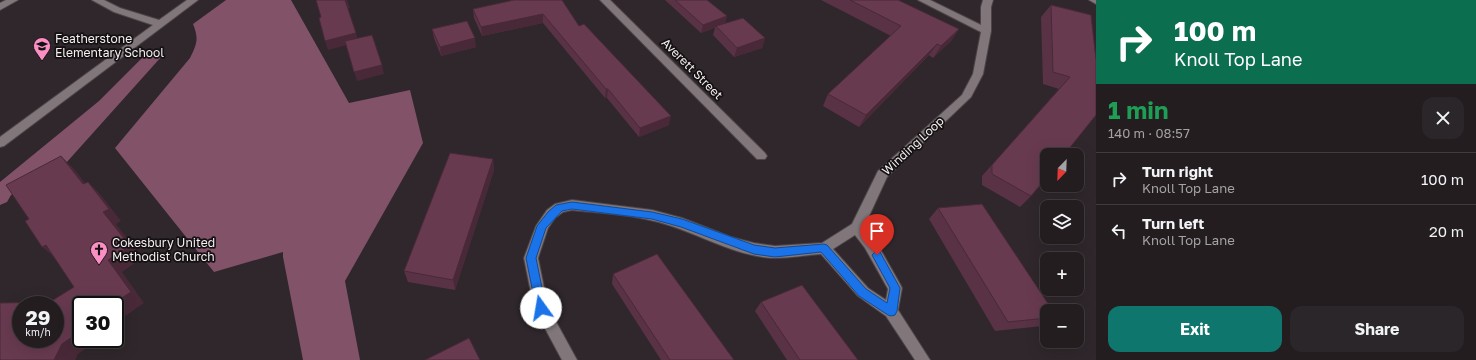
<!DOCTYPE html>
<html lang="en">
<head>
<meta charset="utf-8">
<style>
  body { margin:0; font-family:"Golos Text",sans-serif; background:#2b2629; color:#f1f3f6; height:100vh; display:flex; flex-direction:column; font-size:15px; white-space:nowrap }
  * { box-sizing:border-box; margin:0 }
  p { font-size:13px; color:#a3a2a5 }
  .icon { flex:none; width:22px; height:22px; fill:none; stroke:currentColor; stroke-width:2; stroke-linecap:round; stroke-linejoin:round }
  .map { position:relative; flex:1; overflow:hidden }
  .side { display:flex; flex-direction:column; background:#231d20; width:380px }
  .side>* { flex:none }
  .banner { background:#0b6e4f; color:#fff; overflow:hidden }
  .needle { width:26px; rotate:203deg }
  .buttons { position:absolute; left:1040px; top:148px; display:grid; gap:8px }
  .buttons a { display:grid; place-items:center; width:44px; height:44px; border-radius:8px; background:#231d20; box-shadow:0 4px 16px #0002,0 0 0 1px #403b3e; font-size:20px }
  .speed { position:absolute; left:12px; top:296px; display:flex; gap:8px; font-size:20px; font-weight:700; text-align:center }
  .speed>* { display:grid; place-content:center; width:52px; height:52px; border-radius:50%; background:#231d20; box-shadow:0 4px 16px #0002,0 0 0 1px #403b3e; line-height:1 }
  .speed small { font-size:10px; font-weight:400 }
  .speed .limit { border:2px solid #111; border-radius:6px; background:#fff; color:#111 }
  .pin { position:absolute; display:grid; place-items:center; width:34px; height:34px; color:#fff; margin:-41px -17px; border-radius:50% 50% 50% 0; rotate:-45deg; box-shadow:0 0 4px #0007 }
  .pin .icon { rotate:45deg }
  .me { position:absolute; width:44px; margin:-22px; rotate:347deg; stroke-linejoin:round; filter:drop-shadow(0 0 3px #0008) }
  .turn { display:flex; align-items:center; gap:14px; height:84px; padding:0 12px; font-size:18px }
  .turn .icon { width:52px; height:52px; stroke-width:2.5 }
  .turn b { display:block; font-size:28px; line-height:34px }
  .round { display:grid; place-items:center; flex:none; width:42px; height:42px; border-radius:12px; background:#2b2629 }
  .head { display:flex; align-items:center; justify-content:space-between; height:68px; padding:0 12px }
  h1 { font-size:24px; font-weight:700; line-height:30px; color:#1e9e55 }
  .cta { display:flex; gap:8px; margin-top:auto; padding:8px 12px }
  .cta a { flex:1; height:46px; border-radius:12px; background:#0f766e; color:#fff; font-size:16px; font-weight:700; line-height:46px; text-align:center }
  .cta a+a { background:#2b2629; color:#f1f3f6 }
  ul { padding:0; list-style:none }
  li { display:flex; align-items:center; gap:12px; height:52px; padding:0 12px; border-top:1px solid #403b3e }
  li div { flex:1 }
  li b { display:block; font-size:15px }
  li em { font-style:normal }
  main { display:flex; flex:1; min-height:0 }
  .map>svg:first-child { display:block }
  .forest { fill:#825268 }
  .lines { fill:none; stroke-linecap:round; stroke-linejoin:round }
  .minor-casing { stroke:#4c4649; stroke-width:2 }
  .minor { fill:#81777b; fill-rule:evenodd }
  .wall { fill:#593245 }
  .shaded-wall { fill:#492938 }
  .building { fill:#683a50; stroke:#492938; fill-rule:evenodd }
  .route { fill:#1a73e8; stroke:#114b97 }
  .labels { text-anchor:middle; stroke-width:3.5; stroke-linejoin:round; paint-order:stroke }
  .poi-label { font-size:12px; fill:#f5f0f2; stroke:#151113; text-anchor:start }
  .street-label { font-size:12px; fill:#f5f0f2; stroke:#151113 }
</style>
</head>
<body>
<main>
<div class="map">
<svg width="1096" height="360" viewBox="0 0 1096 360">
  <rect width="100%" height="100%" fill="#2f272b"/>
  <!-- forest -->
  <g class="forest">
    <path d="M 226,0 L 291,0 L 349,103 L 410,90 L 423,143 L 345,281 L 360,360 L 303,360 L 283,257 L 283,252 L 214,272 L 115,148 L 190,58 C 197,44 199,39 193,24 Z"/>
    <polygon points="159,49 164,51 162,56 66,163 11,195 7,202 0,205 0,182 99,101 144,56"/>
  </g>
  <g class="lines">
    <defs>
      <g id="minor">
        <polygon points="6,0 18,0 0,10 0,3"/>
        <polygon points="92,0 104,0 120,8 159,20 187,0 198,0 4,146 0,147 0,137 153,25 114,12"/>
        <polygon points="600,0 610,0 765,153 767,156 765,159 757,159"/>
        <path d="M 918,0 L 930,0 L 981,25 L 981,7 L 983,0 L 993,0 L 991,7 L 991,31 L 983,74 L 971,97 L 887,177 L 864,227 L 875,240 L 900,284 L 902,288 L 898,310 L 930,360 L 915,360 L 886,316 L 858,296 L 821,254 C 806,255 790,258 775,258 C 733,257 694,230 654,221 C 627,214 599,213 572,210 L 563,212 L 555,218 L 548,228 L 538,258 L 548,307 L 577,360 L 562,360 L 534,308 L 524,258 L 536,226 L 547,210 L 555,204 L 572,200 L 652,210 L 682,218 L 731,237 L 754,243 L 775,246 L 822,243 L 852,224 L 878,171 L 962,95 L 973,74 L 981,32 ZM 855,235 L 865,248 L 888,289 L 886,300 L 868,288 L 833,249 Z"/>
        <polygon points="1089,0 1096,0 1096,4"/>
      </g>
    </defs>
    <!-- minor casing -->
    <use href="#minor" class="minor-casing"/>
    <!-- minor -->
    <use href="#minor" class="minor"/>
  </g>
  <!-- wall -->
  <g class="wall">
    <polygon points="514,0 579,26 669,125 639,137 607,98 605,98 543,23 482,36 474,18 473,9"/>
    <polygon points="665,0 707,0 727,16 725,23 765,38 762,48 734,57 713,35 715,28 701,33"/>
    <polygon points="821,0 898,0 959,29 951,41 933,58 929,55 859,127 823,106 828,94 891,36"/>
    <polygon points="1051,5 1091,15 1031,196 1020,207 982,185 982,176 1059,89 1043,84 1041,17"/>
    <polygon points="432,29 476,47 441,56 434,38"/>
    <polygon points="493,159 494,170 455,290 408,282 404,271"/>
    <polygon points="938,208 1047,311 1047,323 1043,326 995,331 929,219"/>
    <polygon points="613,274 734,360 661,360 612,284"/>
    <polygon points="761,302 858,360 787,360 755,311"/>
  </g>
  <!-- shaded-wall -->
  <g class="shaded-wall">
    <polygon points="345,0 347,0 350,8 348,9"/>
    <polygon points="543,14 543,23 482,36 481,27"/>
    <polygon points="727,16 725,24 716,26 715,28 701,33 703,25"/>
    <polygon points="959,29 951,41 933,58 941,46"/>
    <polygon points="356,33 359,42 328,50 325,41"/>
    <polygon points="475,38 476,47 441,56 440,47"/>
    <polygon points="765,38 762,48 734,57 737,48"/>
    <polygon points="937,44 929,55 859,127 866,115"/>
    <polygon points="382,65 384,74 357,81 354,72"/>
    <polygon points="606,89 608,89 607,98 605,98"/>
    <polygon points="671,116 669,125 639,137 640,128"/>
    <polygon points="61,156 74,169 96,197 83,184"/>
    <polygon points="493,159 494,170 455,290 453,280"/>
    <polygon points="88,182 100,194 121,221 116,224 142,258 122,272 144,303 121,319 124,322 115,328 115,305 111,305 103,212"/>
    <polygon points="46,245 57,259 42,247"/>
    <polygon points="81,331 81,339 100,339 78,354 75,360 54,360 62,344"/>
  </g>
  <!-- building -->
  <g class="building">
    <polygon points="316,0 345,0 356,33 325,41 319,18 321,17"/>
    <polygon points="514,0 562,0 579,26 584,24 671,116 640,128 608,89 606,89 543,14 481,27 473,9"/>
    <polygon points="675,0 707,0 727,16 703,25"/>
    <polygon points="850,0 898,0 959,29 941,46 937,44 866,115 828,94 901,26"/>
    <polygon points="1051,5 1091,15 1096,60 1096,115 1064,155 1047,155 1047,177 1031,196 992,174 992,165 1070,77 1053,72"/>
    <polygon points="743,18 765,38 737,48 716,26"/>
    <polygon points="467,21 475,38 440,47 432,29"/>
    <polygon points="372,35 382,65 354,72 345,41"/>
    <polygon points="450,153 493,159 453,280 404,271"/>
    <path d="M 61,156 L 83,184 L 88,182 L 109,209 L 103,212 L 130,246 L 108,260 L 131,292 L 111,305 L 81,305 L 81,331 L 62,344 L 54,360 L 0,360 L 0,303 L 50,302 L 74,287 L 46,245 L 42,247 L 25,221 L 29,219 L 6,185 ZM 21,305 L 55,305 L 55,339 L 21,339 Z"/>
    <polygon points="982,204 1053,311 1047,311 1047,318 1008,322 938,208"/>
    <polygon points="657,254 734,360 670,360 613,274"/>
    <polygon points="802,285 858,360 800,360 761,302"/>
    <polygon points="469,338 480,360 425,360"/>
  </g>
  <!-- route -->
  <polygon class="route" points="572,202 652,212 682,219 754,245 775,248 824,244 827,245 866,289 887,303 890,288 872,255 877,250 880,252 900,288 897,311 895,315 891,316 888,315 859,296 821,252 775,257 754,254 681,227 652,219 572,209 562,211 546,228 536,258 546,308 545,311 541,313 537,311 536,308 526,258 537,226 548,212 556,205"/>
  <!-- icons -->
  <defs>
    <symbol id="school-pin" viewBox="-11 -11 22 30"><path d="M0 17L-7.5 6A9.5 9.5 0 1 1 7.5 6Z" fill="#fb8fc4" stroke="#151113"/><path d="M0-5L7-2L0 1L-7-2ZM-4 1L0 2.5L4 1V4Q0 6-4 4Z" fill="#111"/></symbol>
    <symbol id="church-pin" viewBox="-11 -11 22 30"><path d="M0 17L-7.5 6A9.5 9.5 0 1 1 7.5 6Z" fill="#fb8fc4" stroke="#151113"/><path d="M-1.2-6h2.4v3.5h3.3v2.4h-3.3V6h-2.4V-.1h-3.3v-2.4h3.3Z" fill="#111"/></symbol>
  </defs>
  <g fill-rule="evenodd">
    <use href="#school-pin" x="32" y="36" width="20" height="27"/>
    <use href="#church-pin" x="89" y="240" width="20" height="27"/>
  </g>
  <g class="labels">
    <!-- poi labels -->
    <g class="poi-label">
      <text x="55" y="43">Featherstone<tspan x="55" dy="14">Elementary School</tspan></text>
      <text x="112" y="247">Cokesbury United<tspan x="112" dy="14">Methodist Church</tspan></text>
    </g>
    <!-- street labels -->
    <g class="street-label">
      <text transform="translate(692 69) rotate(45)" y="4">Averett Street</text>
      <text transform="translate(913 146) rotate(-43)" y="4">Winding Loop</text>
    </g>
  </g>
</svg>
<div class="buttons">
<a><svg class="needle" viewBox="-14 -14 28 28"><path d="M0-13l5 13h-10z" fill="#e53935"/><path d="M0 13l5-13h-10z" fill="#a3a2a5"/></svg></a>
<a><svg class="icon" aria-label="layers" viewBox="0 0 24 24"><path d="M12 4l9 5-9 5-9-5zM3 14l9 5 9-5"/></svg></a>
<a>+</a>
<a>−</a>
</div>
<div class="speed"><div>29<small>km/h</small></div><div class="limit">30</div></div>
<div class="pin" style="left:877px;top:255px;background:#d93025"><svg class="icon" aria-label="arrive" viewBox="0 0 24 24"><path d="M6 21V4h12l-3 4 3 4H6"/></svg></div>
<svg class="me" style="left:541px;top:308px" viewBox="-20 -20 40 40"><circle r="19" fill="#fff"/><path d="M0-13L10 11 0 6-10 11z" fill="#1a73e8"/></svg>
</div>
<section class="side">
<div class="banner">
<div class="turn"><svg class="icon" aria-label="right" viewBox="0 0 24 24"><path d="M7 20v-9h11M14 6l5 5-5 5"/></svg><div><b>100 m</b>Knoll Top Lane</div></div>
</div>
<div class="head"><div><h1>1 min</h1><p>140 m · 08:57</p></div><a class="round"><svg class="icon" aria-label="close" viewBox="0 0 24 24"><path d="M6 6l12 12M18 6L6 18"/></svg></a></div>
<ul>
<li><svg class="icon" aria-label="right" viewBox="0 0 24 24"><path d="M7 20v-9h11M14 6l5 5-5 5"/></svg><div><b>Turn right</b><p>Knoll Top Lane</p></div><em>100 m</em></li>
<li><svg class="icon" aria-label="left" viewBox="0 0 24 24"><path d="M17 20v-9H6M10 6l-5 5 5 5"/></svg><div><b>Turn left</b><p>Knoll Top Lane</p></div><em>20 m</em></li>
</ul>
<div class="cta"><a>Exit</a><a>Share</a></div>
</section>
</main>
</body>
</html>
